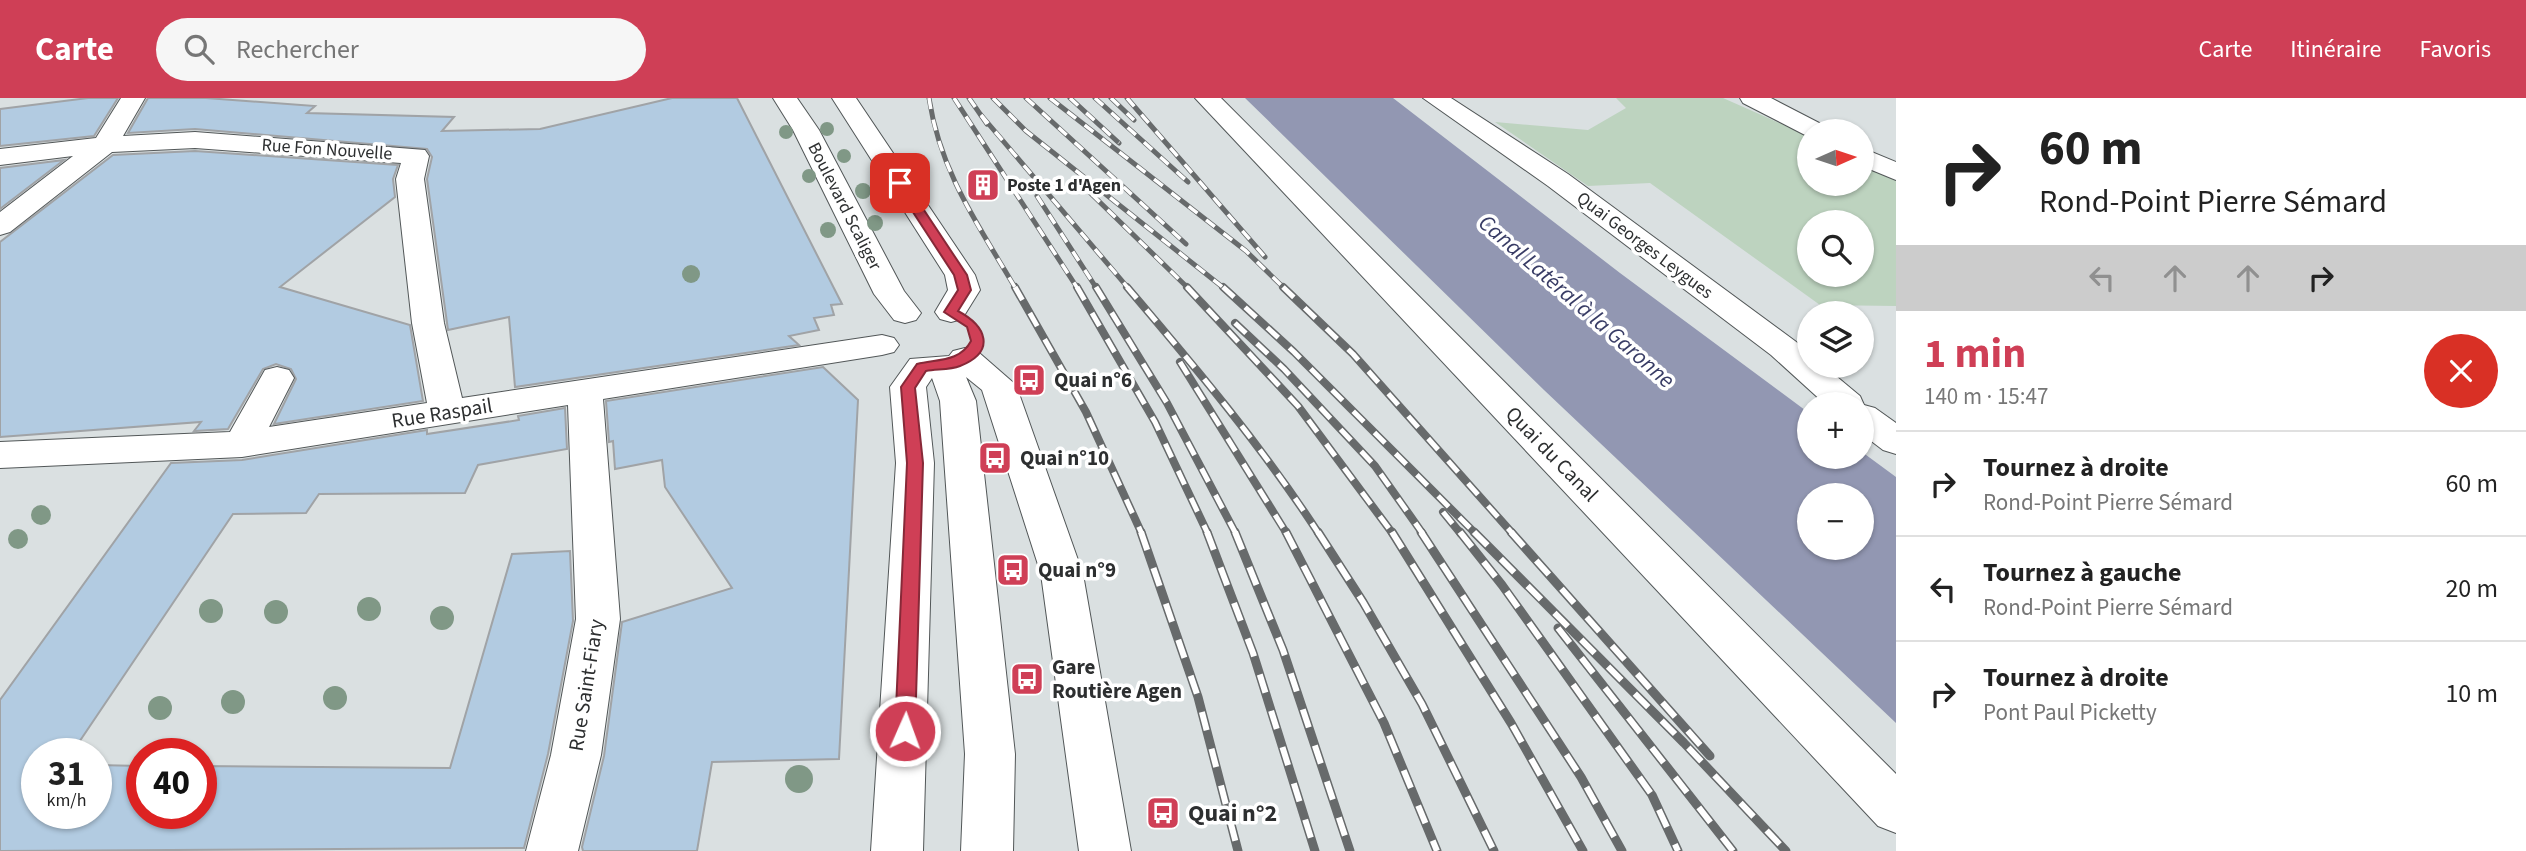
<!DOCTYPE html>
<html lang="fr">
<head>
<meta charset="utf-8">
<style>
  body { margin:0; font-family:"Source Sans 3",sans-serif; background:#f6f6f6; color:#222; height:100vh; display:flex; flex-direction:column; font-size:26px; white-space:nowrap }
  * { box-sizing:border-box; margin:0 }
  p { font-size:23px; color:#767676 }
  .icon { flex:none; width:38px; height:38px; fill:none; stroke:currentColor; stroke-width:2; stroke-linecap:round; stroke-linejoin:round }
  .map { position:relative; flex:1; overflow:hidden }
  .drawer { display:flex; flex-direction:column; background:#fff; width:630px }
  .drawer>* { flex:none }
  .hud { background:#fff; color:#222; overflow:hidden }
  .needle { width:46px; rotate:87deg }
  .tools { position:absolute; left:1797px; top:21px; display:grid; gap:14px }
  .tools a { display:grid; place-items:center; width:77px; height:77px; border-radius:50%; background:#fff; box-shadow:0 2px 5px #0004; font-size:35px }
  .speed { position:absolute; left:21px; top:640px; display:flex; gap:14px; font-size:35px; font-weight:700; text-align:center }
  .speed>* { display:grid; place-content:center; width:91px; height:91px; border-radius:50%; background:#fff; box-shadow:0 2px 5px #0004; line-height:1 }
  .speed small { font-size:18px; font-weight:400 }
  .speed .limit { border:10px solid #d22; background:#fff; color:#111 }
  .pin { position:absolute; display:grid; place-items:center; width:60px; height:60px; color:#fff; margin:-30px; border-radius:14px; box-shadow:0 4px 10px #0006 }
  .me { position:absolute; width:77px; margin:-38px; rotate:2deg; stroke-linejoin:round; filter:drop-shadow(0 0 5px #0008) }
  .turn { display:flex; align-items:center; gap:24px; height:147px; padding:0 28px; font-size:32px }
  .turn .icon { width:91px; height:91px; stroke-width:2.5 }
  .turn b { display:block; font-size:49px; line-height:60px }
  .lanes { display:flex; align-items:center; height:66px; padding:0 28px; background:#0003; justify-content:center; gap:35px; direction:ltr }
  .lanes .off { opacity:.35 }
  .round { display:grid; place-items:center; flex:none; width:74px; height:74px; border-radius:37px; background:#f6f6f6 }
  .summary { display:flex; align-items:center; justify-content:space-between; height:119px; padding:0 28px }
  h1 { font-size:42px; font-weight:700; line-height:52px; color:#cf3f56 }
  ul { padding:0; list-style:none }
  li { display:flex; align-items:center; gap:21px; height:105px; padding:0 28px; border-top:2px solid #e0e0e0 }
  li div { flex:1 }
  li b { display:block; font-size:26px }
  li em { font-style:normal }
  header { display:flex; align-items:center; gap:42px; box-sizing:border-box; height:98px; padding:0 35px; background:#cf3f56; color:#fff }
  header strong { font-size:33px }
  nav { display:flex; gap:38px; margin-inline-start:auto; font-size:24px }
  .search { width:490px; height:63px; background:#f6f6f6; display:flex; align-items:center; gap:18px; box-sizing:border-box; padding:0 24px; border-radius:38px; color:#767676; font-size:26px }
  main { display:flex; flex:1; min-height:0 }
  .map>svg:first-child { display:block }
  .green { fill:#bdd3bf; fill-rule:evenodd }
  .water { fill:#9297b2; fill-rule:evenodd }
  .building { fill:#b2cbe1; stroke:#a0a3a6; stroke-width:2 }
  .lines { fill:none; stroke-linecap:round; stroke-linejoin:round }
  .minor-casing { stroke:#525758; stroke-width:2 }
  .minor { fill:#fff; fill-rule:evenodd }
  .rail-far2-casing { stroke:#676a6b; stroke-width:5 }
  .rail-far1-casing { stroke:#676a6b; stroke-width:8 }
  .rail-casing { stroke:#676a6b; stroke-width:9 }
  .rail-far2 { stroke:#fff; stroke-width:3.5; stroke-dasharray:11; stroke-linecap:butt }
  .rail-far1 { stroke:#fff; stroke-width:5; stroke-dasharray:15; stroke-linecap:butt }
  .rail { stroke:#fff; stroke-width:6; stroke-dasharray:19; stroke-linecap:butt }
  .tree { fill:#809886 }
  .route { fill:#cf3f56; stroke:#872938; stroke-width:2 }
  .labels { text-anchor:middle; stroke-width:7; stroke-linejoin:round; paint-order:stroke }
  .far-street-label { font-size:18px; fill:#2d2f30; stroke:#fff }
  .far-poi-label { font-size:18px; font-weight:bold; fill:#2d2f30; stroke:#fff; text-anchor:start }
  .poi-label { font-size:21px; font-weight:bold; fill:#2d2f30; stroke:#fff; text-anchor:start }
  .street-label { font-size:21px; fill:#2d2f30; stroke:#fff }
  .water-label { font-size:23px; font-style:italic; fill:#383c65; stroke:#fff }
  .near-poi-label { font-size:24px; font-weight:bold; fill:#2d2f30; stroke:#fff; text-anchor:start }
</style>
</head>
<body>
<header>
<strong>Carte</strong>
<div class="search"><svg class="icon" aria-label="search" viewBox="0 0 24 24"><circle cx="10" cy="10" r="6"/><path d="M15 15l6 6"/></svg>Rechercher</div>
<nav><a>Carte</a><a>Itinéraire</a><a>Favoris</a></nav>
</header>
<main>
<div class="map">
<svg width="1896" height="753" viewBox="0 0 1896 753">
  <rect width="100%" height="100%" fill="#dae0e1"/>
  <!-- green -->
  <path class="green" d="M 1616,0 L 1723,0 L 1809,38 L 1810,86 L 1862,86 L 1862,61 L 1896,76 L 1896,208 L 1820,207 L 1650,85 L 1588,88 L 1495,24 L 1588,32 L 1626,10 ZM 1810,124 L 1862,124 L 1862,177 L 1810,177 Z"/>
  <!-- water -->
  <path class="water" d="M 1245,0 L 1393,0 L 1620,175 L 1809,315 L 1810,359 L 1862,359 L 1862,354 L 1896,379 L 1896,625 L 1544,292 ZM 1810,397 L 1862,397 L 1862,450 L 1810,450 Z"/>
  <!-- building -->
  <g class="building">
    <polygon points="88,0 118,0 94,38 0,48 0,11"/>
    <polygon points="148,0 206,0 315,8 307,15 454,19 442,33 540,31 672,0 737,0 842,206 831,207 834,217 814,220 819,232 789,238 799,247 515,289 509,219 448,232 427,81 432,59 427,51 195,31 128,35"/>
    <polygon points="195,53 398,67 393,81 395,99 280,189 410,227 423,303 274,326 296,281 291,271 276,266 263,271 228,331 194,333 201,324 0,339 0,144 113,57"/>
    <polygon points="64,62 0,111 0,70"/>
    <polygon points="823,269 858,302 839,661 712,664 697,753 583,753 582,749 604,658 622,524 732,490 665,389 662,362 615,371 613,343 609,344 606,303"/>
    <polygon points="565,310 567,351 478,367 465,395 319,396 306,415 233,416 71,656 37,656 37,716 96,716 96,667 142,668 142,716 201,716 201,668 450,670 512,456 570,453 573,523 548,656 524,750 0,753 0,602 171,365 242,362 427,332 427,336 519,322 518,318"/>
  </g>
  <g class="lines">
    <defs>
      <g id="minor">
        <polygon points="121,0 145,0 123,38 195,34 425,52 429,58 424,81 444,225 462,300 882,237 894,240 899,247 894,254 882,257 603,301 620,521 601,657 578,753 526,753 551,657 576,521 568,307 242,359 0,370 0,344 230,334 265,272 277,269 289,272 294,280 269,329 427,305 412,225 396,81 401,65 195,50 112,54 10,134 0,137 0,114 73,58 0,67 0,51 96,40"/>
        <polygon points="773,0 797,0 819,32 904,193 921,215 916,222 905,225 894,222 874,196 793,32"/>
        <polygon points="832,0 856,0 975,177 980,192 962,221 951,224 940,221 935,214 948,192 945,177"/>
        <polygon points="1195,0 1221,0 1896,676 1896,735 1878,728"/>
        <polygon points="1423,0 1451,0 1568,76 1795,243 1810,255 1810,268 1824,268 1860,298 1864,307 1875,310 1896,325 1896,356 1883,352 1862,336 1862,306 1825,306 1771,257 1548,88"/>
        <polygon points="1740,0 1771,0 1825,28 1829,33 1810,33 1810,39 1807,38 1743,5"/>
        <polygon points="1862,50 1896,64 1896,82 1862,68"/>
        <polygon points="965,250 977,253 1016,287 1083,476 1131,753 1079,753 1041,476 982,292 966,279 976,303 1015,656 1013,753 961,753 965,656 940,303 932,280 926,289 934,365 923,753 871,753 896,365 890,289 910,261 949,258 953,253"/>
      </g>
    </defs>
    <!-- minor casing -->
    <use href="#minor" class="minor-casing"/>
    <!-- minor -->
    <use href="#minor" class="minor"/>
    <defs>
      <g id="rail-far2">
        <path d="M 929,0 C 940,74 979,128 1016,191"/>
        <polyline points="954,0 1078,191"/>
        <polyline points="969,0 987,26"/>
        <polyline points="993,0 1026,33 1225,191"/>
        <polyline points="1026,0 1186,146"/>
        <polyline points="1050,0 1246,153 1285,191"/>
        <polyline points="1070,0 1119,45"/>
        <polyline points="1095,0 1188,84"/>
        <polyline points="1111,0 1134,22"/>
        <polyline points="1127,0 1265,159"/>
        <polyline points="981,17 1129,191"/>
        <polyline points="1076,81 1189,191"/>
        <polyline points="1037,98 1097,191"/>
      </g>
      <g id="rail-far1">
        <polyline points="1015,189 1086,314 1142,436"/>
        <polyline points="1077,189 1155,324 1208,436"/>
        <polyline points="1096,189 1167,305 1236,436"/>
        <path d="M 1127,189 C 1195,269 1262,348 1319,436"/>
        <polyline points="1187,189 1298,308 1393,436"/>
        <polyline points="1223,189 1294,254 1476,436"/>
        <polyline points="1283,189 1353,256 1513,436"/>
        <polyline points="1235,225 1284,271 1375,368 1423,436"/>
        <polyline points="1180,264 1287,436"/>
        <polyline points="1443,414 1461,436"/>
      </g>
      <g id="rail">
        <polyline points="1141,434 1198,599 1238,753"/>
        <polyline points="1207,434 1253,555 1315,753"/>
        <polyline points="1235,434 1283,552 1350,753"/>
        <polyline points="1286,434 1384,625 1437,753"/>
        <polyline points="1318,434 1363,504 1422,606 1494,753"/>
        <polyline points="1392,434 1511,625 1583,753"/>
        <polyline points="1421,434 1581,679 1622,753"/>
        <polyline points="1460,434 1502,487 1652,697 1678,753"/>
        <polyline points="1474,434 1684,645 1786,753"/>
        <polyline points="1511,434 1710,658"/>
        <polyline points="1558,530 1733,753"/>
      </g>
    </defs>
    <!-- rail-far2 casing -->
    <use href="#rail-far2" class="rail-far2-casing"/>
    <!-- rail-far1 casing -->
    <use href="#rail-far1" class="rail-far1-casing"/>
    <!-- rail casing -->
    <use href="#rail" class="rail-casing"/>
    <!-- rail-far2 -->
    <use href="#rail-far2" class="rail-far2"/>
    <!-- rail-far1 -->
    <use href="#rail-far1" class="rail-far1"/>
    <!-- rail -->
    <use href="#rail" class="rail"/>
  </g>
  <!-- trees -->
  <g class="tree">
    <circle cx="827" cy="31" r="7"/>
    <circle cx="786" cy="34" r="7"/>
    <circle cx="844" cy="58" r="7"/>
    <circle cx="809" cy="78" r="7"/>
    <circle cx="863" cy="93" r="8"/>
    <circle cx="875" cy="125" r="8"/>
    <circle cx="828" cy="132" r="8"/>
    <circle cx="691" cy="176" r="9"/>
    <circle cx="41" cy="417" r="10"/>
    <circle cx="18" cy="441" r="10"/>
    <circle cx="369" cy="511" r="12"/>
    <circle cx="211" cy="513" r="12"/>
    <circle cx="276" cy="514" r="12"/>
    <circle cx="442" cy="520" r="12"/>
    <circle cx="335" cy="600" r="12"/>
    <circle cx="233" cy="604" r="12"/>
    <circle cx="160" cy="610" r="12"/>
    <circle cx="799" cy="681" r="14"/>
  </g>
  <!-- route -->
  <path class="route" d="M 896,82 L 904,82 L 967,177 L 971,192 L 958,213 C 986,228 997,253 960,268 C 950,272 937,271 926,273 L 915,290 L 923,365 L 915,633 L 912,639 L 905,642 L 898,639 L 895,633 L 907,365 L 901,289 L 917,266 C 937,261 960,264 971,243 L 967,229 L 944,214 L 958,192 L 954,177 L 894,85 Z"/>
  <!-- icons -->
  <defs>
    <symbol id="building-square" viewBox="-11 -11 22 22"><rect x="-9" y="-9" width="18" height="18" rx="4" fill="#cf3f56" stroke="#fff"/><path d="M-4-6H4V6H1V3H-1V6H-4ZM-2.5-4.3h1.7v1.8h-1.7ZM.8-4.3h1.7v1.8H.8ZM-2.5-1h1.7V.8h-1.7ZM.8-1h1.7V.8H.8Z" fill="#fff"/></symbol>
    <symbol id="bus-square" viewBox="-11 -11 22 22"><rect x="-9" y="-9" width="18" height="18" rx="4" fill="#cf3f56" stroke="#fff"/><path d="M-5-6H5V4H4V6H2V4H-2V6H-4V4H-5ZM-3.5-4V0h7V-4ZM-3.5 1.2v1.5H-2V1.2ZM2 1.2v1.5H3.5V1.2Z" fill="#fff"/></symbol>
  </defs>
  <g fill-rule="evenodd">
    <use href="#building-square" x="964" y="68" width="38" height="38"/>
    <use href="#bus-square" x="1010" y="263" width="38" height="38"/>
    <use href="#bus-square" x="976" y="341" width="38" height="38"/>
    <use href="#bus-square" x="994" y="453" width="38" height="38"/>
    <use href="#bus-square" x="1008" y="562" width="38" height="38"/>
    <use href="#bus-square" x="1144" y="696" width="38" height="38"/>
  </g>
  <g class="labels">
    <!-- far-street labels -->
    <g class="far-street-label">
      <text transform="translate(327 51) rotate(4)" y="6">Rue Fon Nouvelle</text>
      <text transform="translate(845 108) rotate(63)" y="6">Boulevard Scaliger</text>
      <text transform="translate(1645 147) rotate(37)" y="6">Quai Georges Leygues</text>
    </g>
    <!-- far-poi labels -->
    <g class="far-poi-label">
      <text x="1007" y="93">Poste 1 d'Agen</text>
    </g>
    <!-- poi labels -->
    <g class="poi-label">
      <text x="1054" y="289">Quai n°6</text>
      <text x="1020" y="367">Quai n°10</text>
      <text x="1038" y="479">Quai n°9</text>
      <text x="1052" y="576">Gare<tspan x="1052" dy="24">Routière Agen</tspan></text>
    </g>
    <!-- street labels -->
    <g class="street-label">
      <text transform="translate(442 315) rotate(-9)" y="7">Rue Raspail</text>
      <text transform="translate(1552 356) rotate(46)" y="7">Quai du Canal</text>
      <text transform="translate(586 587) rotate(-81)" y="7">Rue Saint-Fiary</text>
    </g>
    <!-- water labels -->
    <g class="water-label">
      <text transform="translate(1577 203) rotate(41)" y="8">Canal Latéral à la Garonne</text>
    </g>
    <!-- near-poi labels -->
    <g class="near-poi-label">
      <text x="1188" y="723">Quai n°2</text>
    </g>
  </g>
</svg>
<div class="tools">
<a><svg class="needle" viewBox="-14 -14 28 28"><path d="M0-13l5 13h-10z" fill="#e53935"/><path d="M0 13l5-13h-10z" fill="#767676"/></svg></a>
<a><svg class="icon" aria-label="search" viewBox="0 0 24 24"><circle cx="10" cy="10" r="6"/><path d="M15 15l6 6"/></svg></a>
<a><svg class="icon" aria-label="layers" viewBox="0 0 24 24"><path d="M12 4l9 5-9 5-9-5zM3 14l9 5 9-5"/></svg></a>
<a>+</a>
<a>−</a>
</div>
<div class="speed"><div>31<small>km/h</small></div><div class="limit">40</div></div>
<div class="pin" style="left:900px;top:85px;background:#d93025"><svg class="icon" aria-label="arrive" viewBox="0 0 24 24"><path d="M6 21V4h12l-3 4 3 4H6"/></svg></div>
<svg class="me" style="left:905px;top:633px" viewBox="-20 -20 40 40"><circle r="17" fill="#cf3f56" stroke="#fff" stroke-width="3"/><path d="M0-11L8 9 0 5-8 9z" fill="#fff"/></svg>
</div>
<section class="drawer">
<div class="hud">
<div class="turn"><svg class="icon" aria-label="right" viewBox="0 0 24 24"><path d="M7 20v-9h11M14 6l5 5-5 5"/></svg><div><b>60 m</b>Rond-Point Pierre Sémard</div></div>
<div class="lanes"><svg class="icon off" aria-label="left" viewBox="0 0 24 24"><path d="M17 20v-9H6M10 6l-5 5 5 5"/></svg><svg class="icon off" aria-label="ahead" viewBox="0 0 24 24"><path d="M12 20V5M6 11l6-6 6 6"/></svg><svg class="icon off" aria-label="ahead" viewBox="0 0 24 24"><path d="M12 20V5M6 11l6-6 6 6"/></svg><svg class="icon" aria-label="right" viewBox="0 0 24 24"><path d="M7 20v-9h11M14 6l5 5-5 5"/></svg></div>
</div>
<div class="summary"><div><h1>1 min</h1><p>140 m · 15:47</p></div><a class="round" style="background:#d93025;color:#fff"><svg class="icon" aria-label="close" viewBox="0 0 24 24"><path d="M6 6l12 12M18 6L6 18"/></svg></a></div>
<ul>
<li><svg class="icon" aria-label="right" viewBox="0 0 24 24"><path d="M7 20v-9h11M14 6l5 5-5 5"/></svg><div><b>Tournez à droite</b><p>Rond-Point Pierre Sémard</p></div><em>60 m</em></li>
<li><svg class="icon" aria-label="left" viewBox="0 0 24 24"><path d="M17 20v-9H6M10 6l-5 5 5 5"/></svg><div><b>Tournez à gauche</b><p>Rond-Point Pierre Sémard</p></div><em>20 m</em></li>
<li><svg class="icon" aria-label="right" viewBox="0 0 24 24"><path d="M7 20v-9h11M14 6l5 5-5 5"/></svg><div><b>Tournez à droite</b><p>Pont Paul Picketty</p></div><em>10 m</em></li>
</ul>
</section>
</main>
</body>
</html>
